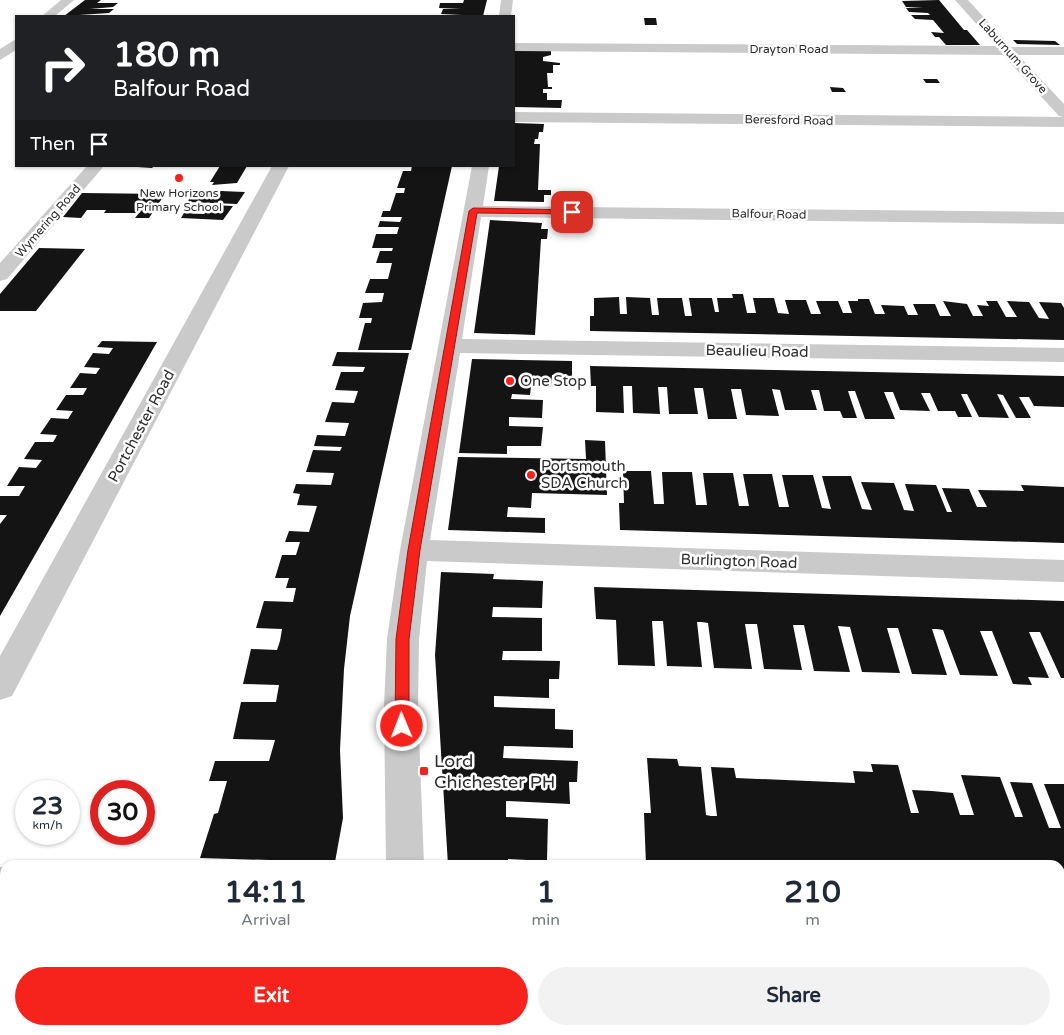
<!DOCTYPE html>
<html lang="en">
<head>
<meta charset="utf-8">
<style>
  body { margin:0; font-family:"Varela Round",sans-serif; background:#f2f2f3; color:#1f2937; height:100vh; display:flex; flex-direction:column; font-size:19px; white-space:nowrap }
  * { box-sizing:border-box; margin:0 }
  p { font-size:16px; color:#747a83 }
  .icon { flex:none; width:28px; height:28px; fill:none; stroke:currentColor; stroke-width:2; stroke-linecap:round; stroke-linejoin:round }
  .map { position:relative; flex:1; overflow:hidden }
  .side { position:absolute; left:0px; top:860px; width:1065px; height:175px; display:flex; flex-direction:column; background:#fff; border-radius:15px 15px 0 0; box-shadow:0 1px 4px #0004 }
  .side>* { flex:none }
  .guide { position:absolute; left:15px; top:15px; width:500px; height:152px; border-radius:0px; box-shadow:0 1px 4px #0004; background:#202124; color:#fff; overflow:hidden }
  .speed { position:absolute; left:15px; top:780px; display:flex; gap:10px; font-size:25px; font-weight:700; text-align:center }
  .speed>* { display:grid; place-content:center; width:65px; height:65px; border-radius:50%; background:#fff; box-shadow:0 1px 4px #0004; line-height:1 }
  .speed small { font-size:12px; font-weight:400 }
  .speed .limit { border:8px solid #d22; background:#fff; color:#111 }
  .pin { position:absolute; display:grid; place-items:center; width:42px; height:42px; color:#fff; margin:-21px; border-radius:10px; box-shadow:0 2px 8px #0006 }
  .me { position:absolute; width:55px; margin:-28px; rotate:359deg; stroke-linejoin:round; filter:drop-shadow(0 0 4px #0008) }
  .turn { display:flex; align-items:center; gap:18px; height:105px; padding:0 15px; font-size:22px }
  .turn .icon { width:65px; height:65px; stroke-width:2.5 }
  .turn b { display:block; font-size:35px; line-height:42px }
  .then { display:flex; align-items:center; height:48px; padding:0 15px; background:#0003; gap:10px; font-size:19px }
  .eta { display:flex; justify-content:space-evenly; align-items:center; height:85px; text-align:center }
  .eta b { font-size:30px; font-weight:700; line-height:35px }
  .cta { display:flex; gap:10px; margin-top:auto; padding:10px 15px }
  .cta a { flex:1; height:58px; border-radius:30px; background:#f6231d; color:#fff; font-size:20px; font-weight:700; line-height:58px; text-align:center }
  .cta a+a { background:#f2f2f3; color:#1f2937 }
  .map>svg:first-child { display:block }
  .building { fill:#141414 }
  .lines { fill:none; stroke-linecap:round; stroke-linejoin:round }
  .street { fill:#cacaca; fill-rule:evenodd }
  .route { fill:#f6231d; stroke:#a01713 }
  .poi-dot { fill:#f6231d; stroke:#fff; stroke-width:2 }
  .labels { text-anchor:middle; stroke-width:5; stroke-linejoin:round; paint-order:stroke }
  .far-street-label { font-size:12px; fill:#2d2d2d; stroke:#fff }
  .far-poi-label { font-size:12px; fill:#2d2d2d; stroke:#fff }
  .street-label { font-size:15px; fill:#2d2d2d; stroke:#fff }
  .poi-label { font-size:15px; fill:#2d2d2d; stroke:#fff; text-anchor:start }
  .near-poi-label { font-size:18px; fill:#2d2d2d; stroke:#fff; text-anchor:start }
</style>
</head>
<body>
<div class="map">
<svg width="1064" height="1035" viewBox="0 0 1064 1035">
  <rect width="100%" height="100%" fill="#fff"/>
  <!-- building -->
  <g class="building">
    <polygon points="85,0 101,0 97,3 118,3 113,7 90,9 114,9 109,13 64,16"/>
    <polygon points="464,0 487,0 483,16 441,14 443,9 461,9 439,8 440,3 463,3"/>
    <polygon points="939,0 964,30 967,30 980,45 946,45 939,37 935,37 931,32 944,33 933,20 915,19 911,15 930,15 928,13 909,12 906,8 923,7 906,7 902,1"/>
    <polygon points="644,18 656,18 657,25 645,25"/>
    <polygon points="1013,40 1055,41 1060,45 1017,44"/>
    <polygon points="514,51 551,51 551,55 543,57 543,61 560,63 560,65 553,65 553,73 547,73 548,87 552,87 552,89 543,89 543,93 547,93 547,100 562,100 561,108 514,107"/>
    <polygon points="923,79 937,79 940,83 926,83"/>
    <polygon points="830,87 843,88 846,92 832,92"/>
    <polygon points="514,123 544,124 543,132 539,132 538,139 535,139 534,144 540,144 538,190 551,190 551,195 544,195 544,202 494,201 499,166 514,166"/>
    <polygon points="123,166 154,166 152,168"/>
    <polygon points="220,166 247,166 237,183 212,185 214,182 210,182"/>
    <polygon points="412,166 452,166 411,350 358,350 365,323 371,323 372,318 359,318 363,303 382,302 384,293 365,293 370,279 388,279 392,263 376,263 380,251 392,251 393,248 372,248 376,234 397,234 399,227 378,227 380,221 400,222 402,217 381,217 383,211 390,211 396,193 404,193 405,188 397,188 403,171 411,171"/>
    <polygon points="196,190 245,192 237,204 187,202"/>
    <polygon points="82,193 165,194 149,218 135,218 139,213 104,213 106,210 87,210 81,218 63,217"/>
    <polygon points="212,205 233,206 223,220 181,218 184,213 204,214"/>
    <polygon points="490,220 542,223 541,229 548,229 547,239 541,239 535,335 474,333"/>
    <polygon points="39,248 85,249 36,311 0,311 0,294"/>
    <polygon points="732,294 743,294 747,313 756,313 753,298 774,298 778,313 789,314 785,300 806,300 811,314 821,314 816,301 838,301 843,313 852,313 848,301 858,301 858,299 869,299 875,314 885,314 881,305 904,306 908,315 918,315 913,304 935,304 940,316 951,316 943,301 967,304 973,316 983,316 977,305 989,306 986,301 997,301 1006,317 1017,317 1007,301 1029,302 1039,318 1049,319 1039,302 1061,303 1064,308 1064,340 590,331 590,316 594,316 594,298 619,297 620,314 627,314 626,297 650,298 652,315 659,315 657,298 682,298 685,316 692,316 689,298 712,298 715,312 719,312 717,298 733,298"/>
    <polygon points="102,341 157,342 0,616 0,524 7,515 0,515 0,496 19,496 25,486 7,486 19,467 36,468 42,460 24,459 35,442 53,442 55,439 57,435 40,434 51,418 68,419 73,411 56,410 66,395 83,395 87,388 70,388 80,373 96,374 100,368 84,367 93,353 109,354 113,348 97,347"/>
    <polygon points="337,352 409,353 350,616 344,669 340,750 343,818 335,862 200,858 214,814 218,813 227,781 209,781 215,761 269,761 275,740 233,739 241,702 276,702 279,685 243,684 251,649 277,650 280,641 282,629 256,628 264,601 293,602 296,588 286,588 289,578 275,578 282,555 296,555 300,542 285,542 289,531 309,532 317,506 297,505 300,494 293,493 296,484 331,485 334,473 306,472 313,450 340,451 342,447 314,446 317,435 345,436 349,423 325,422 332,402 354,403 358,391 335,390 341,372 363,372 365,367 332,366"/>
    <polygon points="472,359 572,361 572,376 552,375 551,387 531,386 530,395 512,394 511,399 543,400 542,418 509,417 509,426 543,427 541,446 507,446 507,454 459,453"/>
    <polygon points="590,366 1064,376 1064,407 1034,406 1029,397 1019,397 1031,418 1016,418 1003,395 997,394 1009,418 979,417 967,394 961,394 972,417 958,417 955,411 938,411 930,393 921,393 930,411 900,410 893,392 884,392 895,419 865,419 855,391 848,391 857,418 843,418 840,411 824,411 819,390 811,390 817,410 785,410 780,390 772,389 779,416 746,415 741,389 731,389 737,419 708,419 703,388 694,388 698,414 669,414 667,387 658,387 660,414 633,413 632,386 623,386 624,413 596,412 596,386 591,386"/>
    <polygon points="585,440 605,441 607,495 532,493 531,508 508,507 507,517 545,518 545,533 448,530 458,457 586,459"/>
    <polygon points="623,471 651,471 654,504 664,504 662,472 692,472 696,505 707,505 703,473 733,473 739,506 749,506 743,474 772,474 779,507 789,507 782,475 813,475 822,508 831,509 822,476 851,476 862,509 872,510 861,482 894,483 904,510 914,511 905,484 936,485 947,512 952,512 942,488 969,489 977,507 987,507 978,490 1024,491 1021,485 1064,487 1064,543 620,530 619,503 624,503"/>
    <polygon points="441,572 494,574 493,579 543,581 542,608 493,607 492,617 542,618 542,651 503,651 502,660 560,661 559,679 549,679 549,698 494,696 494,707 555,709 555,729 573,730 573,748 504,746 503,758 578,761 577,782 569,782 570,804 506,801 506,817 548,819 547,861 508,859 508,865 448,865 435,655"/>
    <polygon points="594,587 1064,601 1064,678 1061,678 1040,632 1029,632 1049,678 1028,677 1032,685 1013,684 992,631 980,631 998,676 960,675 943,630 937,629 932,629 947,675 912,674 898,628 887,628 900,673 862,672 850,627 838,626 850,672 814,671 804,625 793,625 802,670 764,669 757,624 745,624 752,669 714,668 708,623 702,622 697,622 702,667 667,666 663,621 652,621 655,666 618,665 616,620 596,619"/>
    <polygon points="647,758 677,759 679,766 701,767 706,815 711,816 717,816 711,767 734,768 736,778 855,783 853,771 873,772 871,764 898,765 911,813 919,813 912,790 932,791 953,793 960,815 974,815 961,775 1000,777 1015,817 1023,817 1010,782 1032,783 1049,828 1061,828 1044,784 1064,784 1064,883 1060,883 1060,865 646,865 644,813 651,813"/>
    <polygon points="0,945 5,945 5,1030 22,1030 20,1035 0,1035"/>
    <polygon points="1060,992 1064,993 1064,1035 681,1035 681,1030 1060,1030"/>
    <polygon points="35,1030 102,1030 100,1035 33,1035"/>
    <polygon points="243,1030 312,1030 311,1035 242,1035"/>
    <rect x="453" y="1030" width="70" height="5"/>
  </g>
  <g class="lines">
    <!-- street -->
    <g class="street">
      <polygon points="61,0 74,0 55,16 42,16"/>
      <polygon points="501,0 513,0 511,16 499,16"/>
      <polygon points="955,0 968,0 1011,47 1064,47 1064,55 1018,55 1064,104 1064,127 514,122 514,112 1063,117 1059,116 1003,55 514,51 514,43 996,46"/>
      <polygon points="16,39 16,50 0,60 0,49"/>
      <polygon points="87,166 104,166 7,279 0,281 0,263"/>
      <polygon points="272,166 289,166 12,696 0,700 0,656"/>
      <polygon points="472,166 489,166 483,206 1064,212 1064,224 481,217 462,339 1064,348 1064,362 460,353 430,540 1064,560 1064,582 427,561 419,639 418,706 424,865 386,865 384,706 387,639 400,550"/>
      <rect x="0" y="867" width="5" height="38"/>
      <polygon points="1060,914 1064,915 1064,955 1060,954"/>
      <rect x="382" y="1030" width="42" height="5"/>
    </g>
  </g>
  <!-- route -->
  <polygon class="route" points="473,208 572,210 575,212 572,214 477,213 420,550 409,639 409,726 407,730 402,732 397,730 395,726 396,639 408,550 469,211"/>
  <!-- markers -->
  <g class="poi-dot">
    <circle cx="179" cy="178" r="5"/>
    <circle cx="510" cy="381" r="5"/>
    <circle cx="531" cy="475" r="5"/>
    <rect x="419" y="766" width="10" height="10" rx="2.5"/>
  </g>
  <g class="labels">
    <!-- far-street labels -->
    <g class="far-street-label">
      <text x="789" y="53">Drayton Road</text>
      <text transform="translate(1013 56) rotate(48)" y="4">Laburnum Grove</text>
      <text transform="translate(789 120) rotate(1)" y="4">Beresford Road</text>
      <text transform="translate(769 214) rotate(1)" y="4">Balfour Road</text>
      <text transform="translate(48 221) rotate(-49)" y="4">Wymering Road</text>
    </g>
    <!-- far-poi labels -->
    <g class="far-poi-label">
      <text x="179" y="197">New Horizons<tspan x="179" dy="14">Primary School</tspan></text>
    </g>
    <!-- street labels -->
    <g class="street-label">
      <text transform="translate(757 351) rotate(1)" y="5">Beaulieu Road</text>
      <text transform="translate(141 426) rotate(-62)" y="5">Portchester Road</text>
      <text transform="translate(739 561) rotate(2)" y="5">Burlington Road</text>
    </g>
    <!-- poi labels -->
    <g class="poi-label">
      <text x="520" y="386">One Stop</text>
      <text x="541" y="471">Portsmouth<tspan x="541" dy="17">SDA Church</tspan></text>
    </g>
    <!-- near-poi labels -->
    <g class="near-poi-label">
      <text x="434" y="767">Lord<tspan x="434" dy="21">Chichester PH</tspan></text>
    </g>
  </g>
</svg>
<div class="speed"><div>23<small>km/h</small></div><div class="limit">30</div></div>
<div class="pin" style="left:572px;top:212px;background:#d93025"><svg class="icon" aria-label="arrive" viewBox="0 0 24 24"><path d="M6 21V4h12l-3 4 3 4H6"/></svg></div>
<svg class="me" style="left:402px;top:726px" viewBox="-20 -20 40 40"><circle r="17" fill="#f6231d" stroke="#fff" stroke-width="3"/><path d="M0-11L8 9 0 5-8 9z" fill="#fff"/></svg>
<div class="guide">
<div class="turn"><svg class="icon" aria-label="right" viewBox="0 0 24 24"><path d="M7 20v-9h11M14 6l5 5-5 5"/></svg><div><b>180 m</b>Balfour Road</div></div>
<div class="then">Then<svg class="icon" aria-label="arrive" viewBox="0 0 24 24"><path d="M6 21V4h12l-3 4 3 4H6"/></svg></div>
</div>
<section class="side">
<div class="eta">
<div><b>14:11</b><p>Arrival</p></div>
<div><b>1</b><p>min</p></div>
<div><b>210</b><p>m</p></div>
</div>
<div class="cta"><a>Exit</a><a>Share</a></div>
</section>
</div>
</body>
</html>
